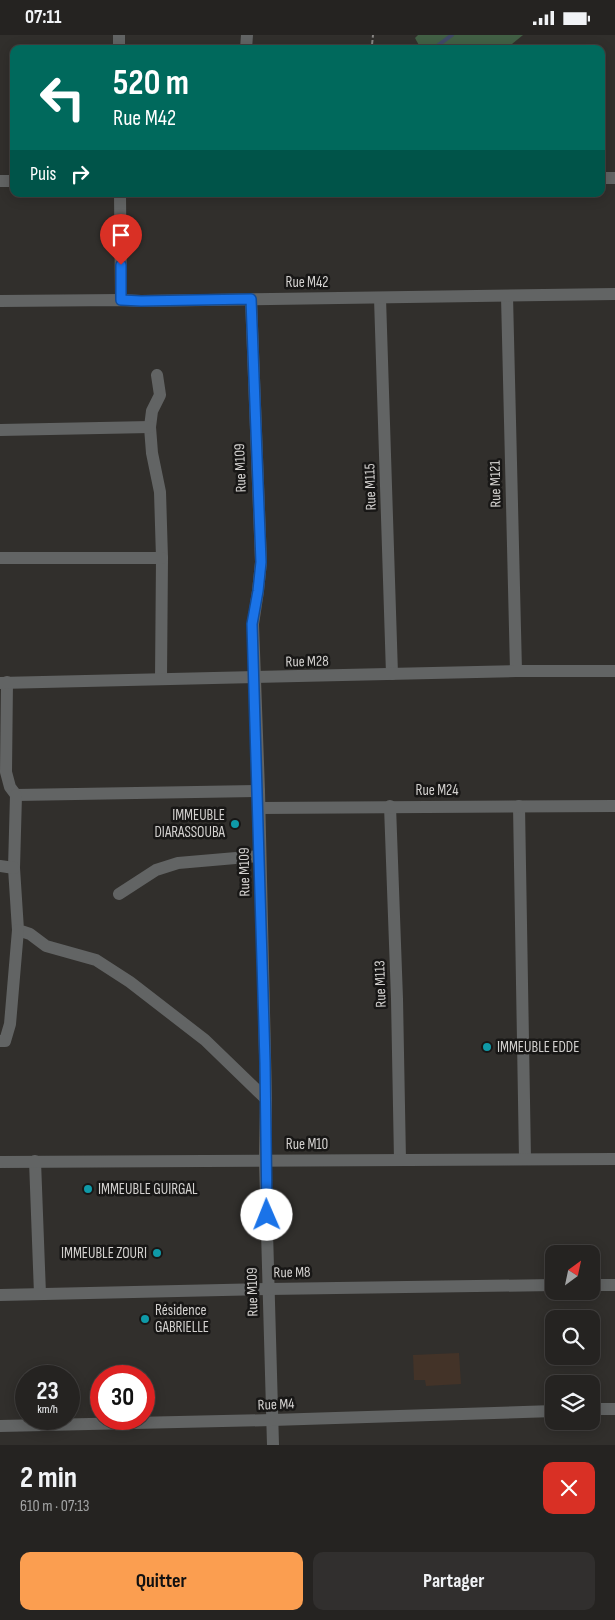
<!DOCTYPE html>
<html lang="fr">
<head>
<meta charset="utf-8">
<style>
  body { margin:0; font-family:"Sofia Sans Condensed",sans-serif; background:#312f2e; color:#f1f3f6; height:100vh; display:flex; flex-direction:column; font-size:19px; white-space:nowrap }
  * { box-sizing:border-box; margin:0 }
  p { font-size:16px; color:#a3a4a5 }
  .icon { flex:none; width:28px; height:28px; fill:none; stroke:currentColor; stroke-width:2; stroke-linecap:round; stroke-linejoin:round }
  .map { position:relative; height:1410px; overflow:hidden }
  .sheet { display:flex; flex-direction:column; background:#252321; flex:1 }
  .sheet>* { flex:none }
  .guide { position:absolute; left:10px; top:10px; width:595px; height:152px; border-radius:10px; box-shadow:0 2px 12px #0003,0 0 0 1px #42403f; background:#00695c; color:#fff; overflow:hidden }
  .needle { width:32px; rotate:33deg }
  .tools { position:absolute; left:545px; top:1210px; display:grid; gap:10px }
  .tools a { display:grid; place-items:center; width:55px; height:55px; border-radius:10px; background:#252321; box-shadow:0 2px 12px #0003,0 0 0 1px #42403f; font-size:25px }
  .speed { position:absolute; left:15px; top:1330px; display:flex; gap:10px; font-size:25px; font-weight:700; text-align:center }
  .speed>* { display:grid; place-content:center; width:65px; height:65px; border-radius:50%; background:#252321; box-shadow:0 2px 12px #0003,0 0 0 1px #42403f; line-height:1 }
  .speed small { font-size:12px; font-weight:400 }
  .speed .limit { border:8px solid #d22; background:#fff; color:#111 }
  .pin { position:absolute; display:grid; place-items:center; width:42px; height:42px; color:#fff; margin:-51px -21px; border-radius:50% 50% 50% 0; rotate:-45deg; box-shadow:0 0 5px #0007 }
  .pin .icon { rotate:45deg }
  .me { position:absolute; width:55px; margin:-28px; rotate:359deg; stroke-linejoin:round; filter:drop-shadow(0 0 4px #0008) }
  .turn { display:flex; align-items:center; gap:18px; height:105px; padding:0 20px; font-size:22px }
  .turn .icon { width:65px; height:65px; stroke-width:2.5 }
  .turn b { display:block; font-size:35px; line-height:42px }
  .then { display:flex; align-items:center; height:48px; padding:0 20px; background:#0003; gap:10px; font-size:19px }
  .round { display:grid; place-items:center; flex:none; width:52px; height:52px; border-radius:10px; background:#312f2e }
  .overview { display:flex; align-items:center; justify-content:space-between; height:85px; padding:0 20px }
  h1 { font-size:30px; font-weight:700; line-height:38px }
  .button { display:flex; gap:10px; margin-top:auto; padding:10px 20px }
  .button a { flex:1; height:58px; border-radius:10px; background:#fb9e50; color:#111; font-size:20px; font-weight:700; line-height:58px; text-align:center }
  .button a+a { background:#312f2e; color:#f1f3f6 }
  .status { display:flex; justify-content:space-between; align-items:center; height:35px; padding:0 25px; background:#252321; direction:ltr }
  .status svg { height:14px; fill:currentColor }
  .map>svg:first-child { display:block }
  .commercial { fill:#433328 }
  .green { fill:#426045 }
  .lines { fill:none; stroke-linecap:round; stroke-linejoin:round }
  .stream { stroke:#414a67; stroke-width:4 }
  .path { stroke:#898785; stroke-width:2; stroke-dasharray:5 2.5; stroke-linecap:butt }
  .minor { stroke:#626464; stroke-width:12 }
  .route-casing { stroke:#114b97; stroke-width:12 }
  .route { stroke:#1a73e8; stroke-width:9 }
  .culture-dot { fill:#0f9aa8; stroke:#181716; stroke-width:2 }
  .labels { text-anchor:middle; stroke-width:5; stroke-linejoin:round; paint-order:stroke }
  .street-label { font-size:15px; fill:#d3d1cf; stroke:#181716 }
  .poi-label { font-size:15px; fill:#d3d1cf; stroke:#181716; text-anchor:start }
</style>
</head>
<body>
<div class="status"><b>07:11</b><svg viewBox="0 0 49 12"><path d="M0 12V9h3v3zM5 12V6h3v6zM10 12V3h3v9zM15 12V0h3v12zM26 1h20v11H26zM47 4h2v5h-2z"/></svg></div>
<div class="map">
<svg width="615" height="1410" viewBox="0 0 615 1410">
  <rect width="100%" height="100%" fill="#312f2c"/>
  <!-- commercial -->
  <polygon class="commercial" points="459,1318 461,1349 426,1351 425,1345 414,1345 413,1320"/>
  <!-- green -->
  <polygon class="green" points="418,0 523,0 506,14 421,14 415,3"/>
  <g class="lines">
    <!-- stream -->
    <polyline class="stream" points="433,14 452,0"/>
    <!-- path -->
    <polyline class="path" points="372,10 373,0"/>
    <!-- minor -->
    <g class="minor">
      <polyline points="119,0 119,14"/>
      <polyline points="246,14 247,0"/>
      <polyline points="601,143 615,143"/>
      <polyline points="0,146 14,146"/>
      <polyline points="120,159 121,265"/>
      <polyline points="507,261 516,636"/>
      <polyline points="380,263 392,639"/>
      <polyline points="251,264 261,527 258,556 253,589 259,756 266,1064 265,1125 273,1410"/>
      <polyline points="0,266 121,265 141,266 615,259"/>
      <polyline points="157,340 160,360 152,376 150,392 152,418 160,457 162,523 161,643"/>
      <polyline points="0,395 150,392"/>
      <polyline points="0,523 162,523"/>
      <polyline points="7,647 6,737 10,752 16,760 259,756"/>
      <polyline points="0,648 516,636 615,636"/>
      <polyline points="16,760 14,833 18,895 30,899 46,911 96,925 130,947 205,1005 266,1064"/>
      <polyline points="390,771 397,964 400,1125"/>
      <polyline points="519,771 525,1124"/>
      <polyline points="259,773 615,771"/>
      <polyline points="0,831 14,833"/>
      <polyline points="119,859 156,835 178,828 260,821"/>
      <polyline points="0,1006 5,1006 10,989 18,895"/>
      <polyline points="35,1126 40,1259"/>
      <polyline points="0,1127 615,1124"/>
      <polyline points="591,1250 615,1250"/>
      <polyline points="0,1260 268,1254 554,1250"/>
      <polyline points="591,1374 615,1374"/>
      <polyline points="0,1391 272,1385 554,1376"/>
    </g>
  </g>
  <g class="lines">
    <defs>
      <polyline id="route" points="121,230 121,265 141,266 251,264 261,527 258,556 252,589 265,1027 267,1180"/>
    </defs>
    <!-- route casing -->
    <use href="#route" class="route-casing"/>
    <!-- route -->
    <use href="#route" class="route"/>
  </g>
  <!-- markers -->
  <g class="culture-dot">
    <circle cx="235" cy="789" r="5"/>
    <circle cx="487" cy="1012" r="5"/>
    <circle cx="88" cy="1154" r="5"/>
    <circle cx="157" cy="1218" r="5"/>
    <circle cx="145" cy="1284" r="5"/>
  </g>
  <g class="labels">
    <!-- street labels -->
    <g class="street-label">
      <text x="307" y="252">Rue M42</text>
      <text transform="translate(240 433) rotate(-92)" y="5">Rue M109</text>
      <text transform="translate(495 449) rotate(-91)" y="5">Rue M121</text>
      <text transform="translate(370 452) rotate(-92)" y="5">Rue M115</text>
      <text transform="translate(307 626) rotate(-1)" y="5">Rue M28</text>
      <text x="437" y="760">Rue M24</text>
      <text transform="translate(244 837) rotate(-91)" y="5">Rue M109</text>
      <text transform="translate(380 949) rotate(-92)" y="5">Rue M113</text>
      <text x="307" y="1114">Rue M10</text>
      <text transform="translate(292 1237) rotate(-1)" y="5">Rue M8</text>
      <text transform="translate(252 1257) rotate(-91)" y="5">Rue M109</text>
      <text transform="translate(276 1369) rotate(-2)" y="5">Rue M4</text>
    </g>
    <!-- poi labels -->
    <g class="poi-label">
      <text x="225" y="785" text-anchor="end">IMMEUBLE<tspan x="225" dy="17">DIARASSOUBA</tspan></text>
      <text x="497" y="1017">IMMEUBLE EDDE</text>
      <text x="98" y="1159">IMMEUBLE GUIRGAL</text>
      <text x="147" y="1223" text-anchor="end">IMMEUBLE ZOURI</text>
      <text x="155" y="1280">Résidence<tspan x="155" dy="17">GABRIELLE</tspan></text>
    </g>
  </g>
</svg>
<div class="tools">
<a><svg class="needle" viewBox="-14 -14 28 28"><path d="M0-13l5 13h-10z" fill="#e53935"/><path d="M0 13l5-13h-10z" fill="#a3a4a5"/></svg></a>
<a><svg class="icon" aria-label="search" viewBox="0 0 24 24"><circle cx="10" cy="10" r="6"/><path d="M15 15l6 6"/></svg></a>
<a><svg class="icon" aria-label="layers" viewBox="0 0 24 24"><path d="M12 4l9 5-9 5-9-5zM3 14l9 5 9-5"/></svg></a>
</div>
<div class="speed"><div>23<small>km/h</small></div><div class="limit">30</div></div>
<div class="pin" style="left:121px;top:230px;background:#d93025"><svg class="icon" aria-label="arrive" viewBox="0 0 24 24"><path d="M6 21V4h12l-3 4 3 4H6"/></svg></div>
<svg class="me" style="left:267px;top:1180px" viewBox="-20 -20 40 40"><circle r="19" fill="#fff"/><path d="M0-13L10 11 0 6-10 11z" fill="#1a73e8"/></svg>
<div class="guide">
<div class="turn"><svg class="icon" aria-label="left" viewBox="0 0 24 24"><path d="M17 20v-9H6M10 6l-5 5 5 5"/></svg><div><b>520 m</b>Rue M42</div></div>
<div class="then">Puis<svg class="icon" aria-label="right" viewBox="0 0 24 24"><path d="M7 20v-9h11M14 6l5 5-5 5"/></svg></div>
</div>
</div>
<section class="sheet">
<div class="overview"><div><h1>2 min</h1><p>610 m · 07:13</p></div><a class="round" style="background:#d93025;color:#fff"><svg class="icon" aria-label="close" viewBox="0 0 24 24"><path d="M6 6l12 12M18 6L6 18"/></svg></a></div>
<div class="button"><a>Quitter</a><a>Partager</a></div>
</section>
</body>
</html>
